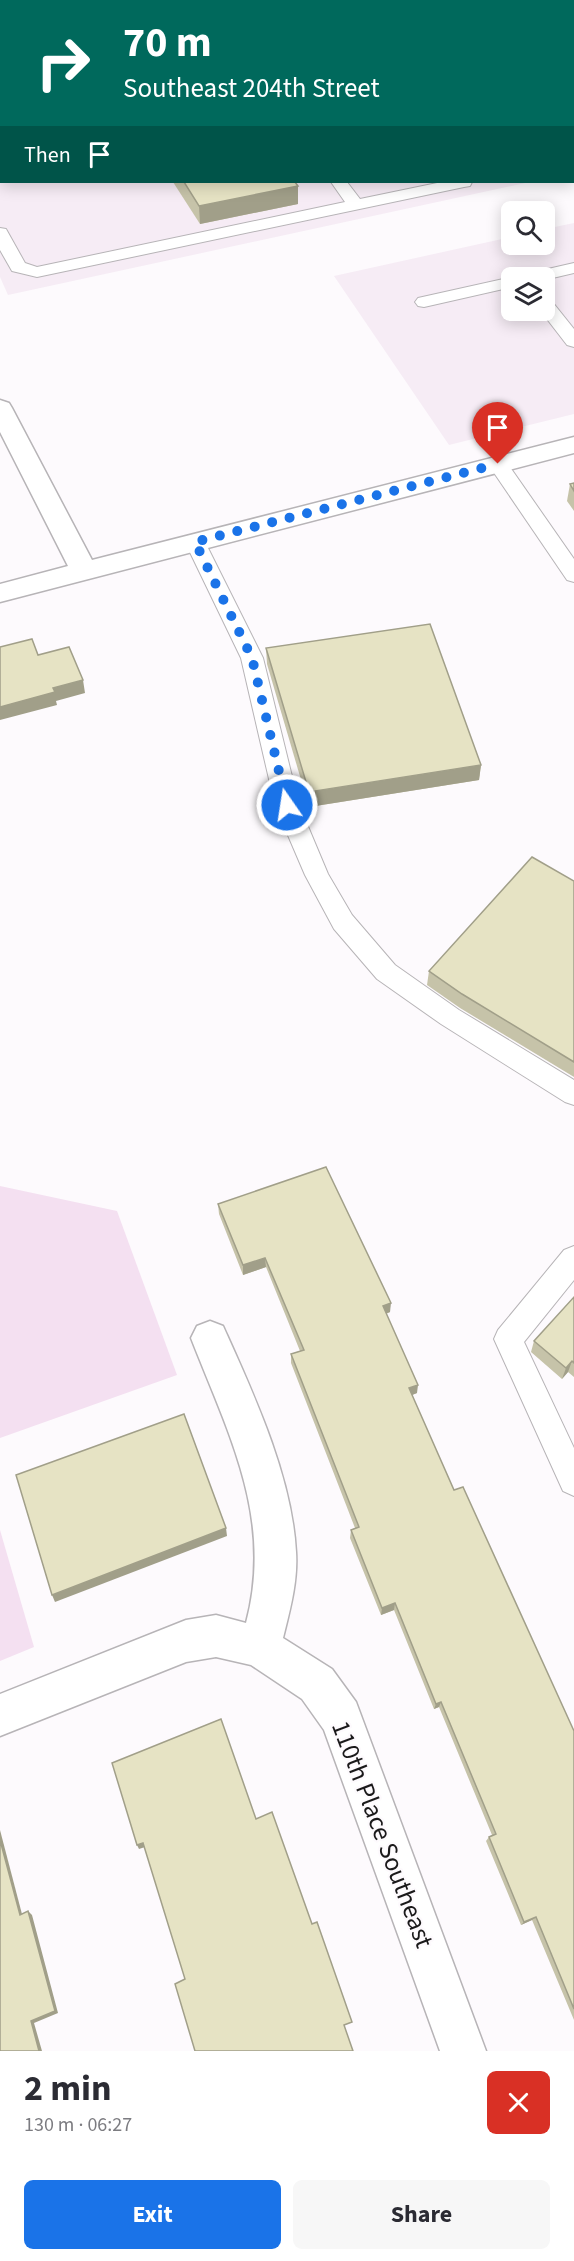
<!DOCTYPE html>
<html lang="en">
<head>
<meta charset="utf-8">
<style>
  body { margin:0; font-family:"Source Sans 3",sans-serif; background:#f7f7f7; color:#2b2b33; height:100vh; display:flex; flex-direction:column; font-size:22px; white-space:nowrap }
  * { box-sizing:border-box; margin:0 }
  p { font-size:20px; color:#7c7c81 }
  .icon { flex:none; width:33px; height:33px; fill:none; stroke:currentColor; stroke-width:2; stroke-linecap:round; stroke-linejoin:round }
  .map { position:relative; height:2051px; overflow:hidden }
  .details { display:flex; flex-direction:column; background:#fff; flex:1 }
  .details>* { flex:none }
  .hud { position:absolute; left:0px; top:0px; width:574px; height:183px; box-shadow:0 3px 15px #0003; background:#00695c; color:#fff; overflow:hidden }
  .tools { position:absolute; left:501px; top:201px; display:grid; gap:12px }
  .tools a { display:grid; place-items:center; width:54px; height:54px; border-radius:9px; background:#fff; box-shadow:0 3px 15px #0003; font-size:30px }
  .pin { position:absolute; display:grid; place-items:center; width:51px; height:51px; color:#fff; margin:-62px -26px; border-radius:50% 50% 50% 0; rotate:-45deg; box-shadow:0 0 6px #0007 }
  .pin .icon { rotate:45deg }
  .me { position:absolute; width:66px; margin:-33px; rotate:347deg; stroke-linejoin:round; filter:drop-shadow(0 0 4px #0008) }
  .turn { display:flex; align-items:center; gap:21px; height:126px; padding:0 24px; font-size:27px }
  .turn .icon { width:78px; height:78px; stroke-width:2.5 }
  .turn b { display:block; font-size:42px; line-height:51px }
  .then { display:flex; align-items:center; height:57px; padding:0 24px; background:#0003; gap:12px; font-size:22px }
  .round { display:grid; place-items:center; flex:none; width:63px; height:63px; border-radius:9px; background:#f7f7f7 }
  .overview { display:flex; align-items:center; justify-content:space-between; height:102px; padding:0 24px }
  h1 { font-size:36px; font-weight:700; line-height:45px }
  .action { display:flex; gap:12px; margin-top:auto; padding:12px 24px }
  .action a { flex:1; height:69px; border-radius:9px; background:#1a73e8; color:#fff; font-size:24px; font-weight:700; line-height:69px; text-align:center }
  .action a+a { background:#f7f7f7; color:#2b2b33 }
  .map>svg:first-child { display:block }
  .built { fill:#f6ecf5; fill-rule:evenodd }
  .green { fill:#f4e0f1 }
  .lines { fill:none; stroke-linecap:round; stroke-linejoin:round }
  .lane-casing { stroke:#b7b4b7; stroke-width:2 }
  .street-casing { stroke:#b7b4b7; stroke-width:3 }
  .lane { fill:#fff; fill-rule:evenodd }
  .street { fill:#fff; fill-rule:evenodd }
  .wall { fill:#c6c3a9 }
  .shaded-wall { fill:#a19f89 }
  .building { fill:#e6e3c4; stroke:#a19f89; stroke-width:1.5 }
  .route { stroke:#1a73e8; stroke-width:10; stroke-dasharray:0 18 }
  .labels { text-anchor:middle; stroke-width:4.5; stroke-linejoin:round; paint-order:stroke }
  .near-street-label { font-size:26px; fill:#1a191a; stroke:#fdfafd }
</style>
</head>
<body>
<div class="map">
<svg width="574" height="2051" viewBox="0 0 574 2051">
  <rect width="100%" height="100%" fill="#fdfafd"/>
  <!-- built -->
  <g class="built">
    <polygon points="0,0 574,0 574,172 573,2 2,2 2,182 530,182 8,295 0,277"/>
    <path d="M 574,223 L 574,414 L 449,445 L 334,276 L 511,237 L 512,244 L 544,244 L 545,229 ZM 512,278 L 544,278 L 544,310 L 512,310 Z"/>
  </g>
  <!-- green -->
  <g class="green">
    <polygon points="0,1186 117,1211 177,1375 0,1438"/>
    <polygon points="0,1530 34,1647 0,1661"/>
  </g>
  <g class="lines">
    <defs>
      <g id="lane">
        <polygon points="200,0 216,0 216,2 201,2"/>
        <polygon points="432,0 454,0 431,2"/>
        <polygon points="574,9 574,19 573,20 573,10"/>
        <rect x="0" y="24" width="2" height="10"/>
        <rect x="573" y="45" width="1" height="10"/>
        <rect x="573" y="129" width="1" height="11"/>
        <rect x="573" y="153" width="1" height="10"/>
        <polygon points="331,182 347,182 360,199 442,182 472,182 470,186 464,187 37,277 12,271 0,250 0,228 6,229 25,263 37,267 345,202"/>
        <polygon points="574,263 574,273 544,280 544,278 523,278 526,274"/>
        <polygon points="512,277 516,278 512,278 512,287 424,307 418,306 415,302 418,298"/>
        <polygon points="544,298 550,299 574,329 574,347 567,345 540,310 544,310"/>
        <polygon points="498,458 505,460 574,559 574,582 567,580 488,464 491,460"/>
        <polygon points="195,535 202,537 205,542 263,658 299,805 328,874 352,915 395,965 459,1010 574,1080 574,1105 565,1102 441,1024 377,979 334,929 305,875 275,805 241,658 185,542 188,537"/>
        <polygon points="574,1246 574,1280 524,1342 574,1448 574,1496 563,1491 494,1339 498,1330 564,1250"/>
      </g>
      <g id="street">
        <polygon points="0,400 9,403 12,408 92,560 574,437 574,453 0,602 0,584 68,566 0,432"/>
        <path d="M 210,1321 L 223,1326 C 254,1395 292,1476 296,1552 C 298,1581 290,1610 283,1638 L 332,1669 L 356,1702 L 486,2051 L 440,2051 L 324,1730 L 302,1699 L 251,1665 L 216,1657 L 186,1662 L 0,1736 L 0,1694 L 186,1620 L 216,1615 L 246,1623 C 274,1518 228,1433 191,1338 L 197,1326 Z"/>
      </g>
    </defs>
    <!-- lane casing -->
    <use href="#lane" class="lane-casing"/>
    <!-- street casing -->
    <use href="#street" class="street-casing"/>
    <!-- lane -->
    <use href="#lane" class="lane"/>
    <!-- street -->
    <use href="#street" class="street"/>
  </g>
  <!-- wall -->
  <g class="wall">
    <polygon points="70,0 166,0 167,2 71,2"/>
    <polygon points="573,53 574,53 574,106 573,104"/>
    <polygon points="0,65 2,65 2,159 0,156"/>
    <polygon points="173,182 295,182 298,204 200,224"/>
    <polygon points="574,483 574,511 567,501 570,484"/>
    <polygon points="266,648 481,765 479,780 309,807 267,664"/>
    <polygon points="574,881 574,1077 460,1008 427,985 429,971"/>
    <polygon points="218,1204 390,1312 386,1314 417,1393 412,1395 454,1490 574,1731 574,2020 532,1920 521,1925 486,1841 489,1837 492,1835 439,1707 434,1709 394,1610 381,1615 350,1538 351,1530 355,1528 291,1363 291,1354 300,1351 266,1267 243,1275 219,1214"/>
    <polygon points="574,1297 574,1377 568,1372 562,1379 531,1352 534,1341"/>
  </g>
  <!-- shaded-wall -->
  <g class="shaded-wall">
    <polygon points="0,0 35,0 27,2 2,2 2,6 0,6"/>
    <polygon points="298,186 298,204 200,224 199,206"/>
    <polygon points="83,680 85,693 56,701 57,705 0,720 0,707 53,688"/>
    <polygon points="481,765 479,780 309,807 309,792"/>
    <polygon points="265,1258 266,1267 243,1275 243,1265"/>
    <polygon points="391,1303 390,1312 382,1315 383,1306"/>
    <polygon points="572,1361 568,1372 562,1379 566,1368"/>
    <polygon points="418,1385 417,1393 407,1397 409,1388"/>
    <polygon points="226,1528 227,1536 55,1602 52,1595"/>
    <polygon points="395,1603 394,1610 381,1615 382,1608"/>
    <polygon points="441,1702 439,1707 434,1709 436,1704"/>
    <polygon points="0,1830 23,1918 20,1915 0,1840"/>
    <polygon points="143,1843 145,1847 139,1849 137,1845"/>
    <polygon points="28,1911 32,1915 58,2013 34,2023 42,2051 39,2051 31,2021"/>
    <polygon points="536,1917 532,1920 521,1925 524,1922"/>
  </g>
  <!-- building -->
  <g class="building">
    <polygon points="80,0 166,0 167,2 81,2"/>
    <polygon points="573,53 574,53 574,87 573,86"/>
    <polygon points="0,65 2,65 2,146 0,143"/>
    <polygon points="184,182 295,182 298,186 199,206"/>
    <polygon points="574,483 574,491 570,484"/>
    <polygon points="430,624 481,765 309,792 266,648"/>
    <polygon points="32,639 38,655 69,647 83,680 53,688 55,692 0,707 0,647"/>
    <polygon points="532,857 574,881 574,1062 462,994 429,971"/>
    <polygon points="326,1167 391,1303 383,1306 418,1385 409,1388 454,1490 463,1487 574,1731 574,2009 536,1917 524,1922 489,1837 496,1834 441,1702 436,1704 395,1603 382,1608 351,1530 359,1527 291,1354 304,1350 265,1258 243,1265 218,1204"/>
    <polygon points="574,1297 574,1363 572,1361 566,1368 534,1341"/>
    <polygon points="184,1414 226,1528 52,1595 16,1475"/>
    <polygon points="221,1719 256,1819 272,1812 312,1924 317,1922 352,2022 344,2025 353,2051 195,2051 175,1984 185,1979 143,1843 137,1845 112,1763"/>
    <polygon points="0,1840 20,1915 28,1911 55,2011 31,2021 39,2051 0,2051"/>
  </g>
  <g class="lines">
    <!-- route -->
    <polyline class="route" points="287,805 252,658 195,542 498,464"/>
  </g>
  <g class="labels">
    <!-- near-street labels -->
    <g class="near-street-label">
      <text transform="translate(383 1834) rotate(69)" y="9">110th Place Southeast</text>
    </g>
  </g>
</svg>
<div class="tools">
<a><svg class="icon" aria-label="search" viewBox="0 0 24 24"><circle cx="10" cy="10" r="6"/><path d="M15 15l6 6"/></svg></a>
<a><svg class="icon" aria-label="layers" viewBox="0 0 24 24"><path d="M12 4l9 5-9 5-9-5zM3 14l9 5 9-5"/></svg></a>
</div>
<div class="pin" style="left:498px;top:464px;background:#d93025"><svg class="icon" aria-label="arrive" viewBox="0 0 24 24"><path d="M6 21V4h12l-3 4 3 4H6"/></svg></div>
<svg class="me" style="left:287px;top:805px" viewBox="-20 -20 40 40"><circle r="17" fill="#1a73e8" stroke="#fff" stroke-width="3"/><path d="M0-11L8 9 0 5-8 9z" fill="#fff"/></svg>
<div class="hud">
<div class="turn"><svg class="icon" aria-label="right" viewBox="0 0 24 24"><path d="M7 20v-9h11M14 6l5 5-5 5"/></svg><div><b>70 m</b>Southeast 204th Street</div></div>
<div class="then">Then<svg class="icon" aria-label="arrive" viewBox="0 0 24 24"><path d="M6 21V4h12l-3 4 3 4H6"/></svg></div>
</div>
</div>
<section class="details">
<div class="overview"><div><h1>2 min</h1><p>130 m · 06:27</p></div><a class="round" style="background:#d93025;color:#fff"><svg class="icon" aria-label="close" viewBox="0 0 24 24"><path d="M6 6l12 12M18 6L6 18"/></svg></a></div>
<div class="action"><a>Exit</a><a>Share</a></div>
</section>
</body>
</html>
